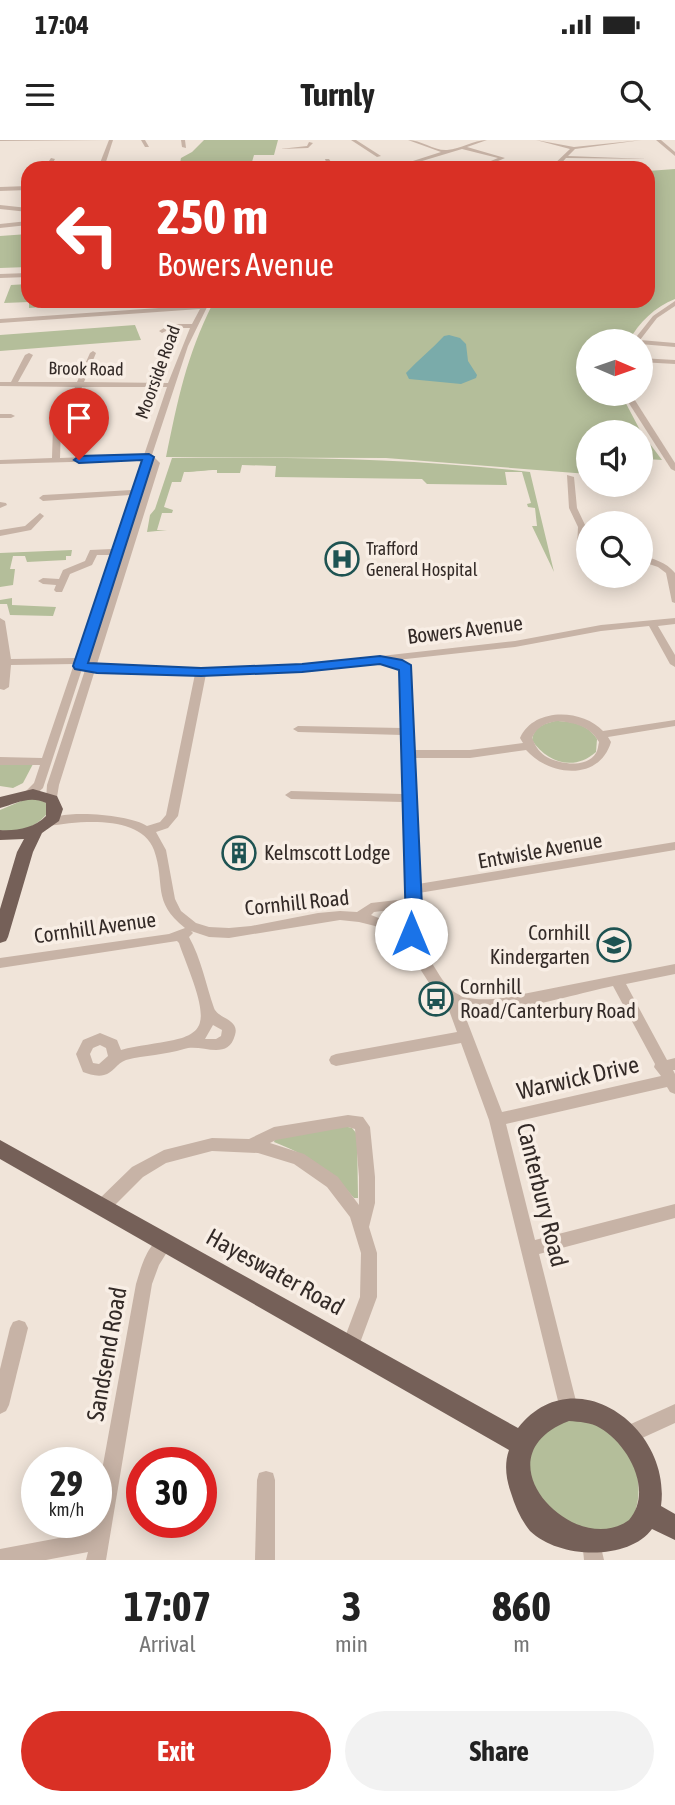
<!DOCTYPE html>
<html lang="en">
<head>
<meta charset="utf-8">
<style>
  body { margin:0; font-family:"Asap Condensed",sans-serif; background:#f2f2f2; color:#222; height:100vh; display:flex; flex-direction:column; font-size:26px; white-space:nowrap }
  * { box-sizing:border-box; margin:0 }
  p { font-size:23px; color:#767676 }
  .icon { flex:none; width:38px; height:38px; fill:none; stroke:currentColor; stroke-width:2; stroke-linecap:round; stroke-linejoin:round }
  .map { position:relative; height:1420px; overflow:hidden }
  .panel { display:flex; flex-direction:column; background:#fff; flex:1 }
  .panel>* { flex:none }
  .banner { position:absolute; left:21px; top:21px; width:634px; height:147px; border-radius:21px; box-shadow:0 4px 18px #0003; background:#d93025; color:#fff; overflow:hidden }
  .needle { width:46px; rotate:92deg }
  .buttons { position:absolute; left:576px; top:189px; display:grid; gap:14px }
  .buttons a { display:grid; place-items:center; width:77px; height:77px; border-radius:50%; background:#fff; box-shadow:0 4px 18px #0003; font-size:35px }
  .speed { position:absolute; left:21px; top:1307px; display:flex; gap:14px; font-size:35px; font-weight:700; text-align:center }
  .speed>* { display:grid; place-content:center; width:91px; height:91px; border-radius:50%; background:#fff; box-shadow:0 4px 18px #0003; line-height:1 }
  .speed small { font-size:18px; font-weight:400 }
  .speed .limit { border:10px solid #d22; background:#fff; color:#111 }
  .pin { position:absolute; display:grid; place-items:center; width:60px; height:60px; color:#fff; margin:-72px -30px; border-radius:50% 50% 50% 0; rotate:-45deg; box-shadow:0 0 7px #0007 }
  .pin .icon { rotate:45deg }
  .me { position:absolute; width:77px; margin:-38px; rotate:0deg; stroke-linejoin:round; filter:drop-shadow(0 0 5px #0008) }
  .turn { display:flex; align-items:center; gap:24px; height:147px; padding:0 21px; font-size:32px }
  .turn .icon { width:91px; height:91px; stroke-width:2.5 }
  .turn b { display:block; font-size:49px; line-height:60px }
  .eta { display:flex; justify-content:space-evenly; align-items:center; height:119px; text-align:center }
  .eta b { font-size:42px; font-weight:700; line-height:49px }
  .primary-button { display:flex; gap:14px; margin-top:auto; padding:14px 21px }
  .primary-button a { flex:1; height:80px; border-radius:42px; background:#d93025; color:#fff; font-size:28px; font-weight:700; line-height:80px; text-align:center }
  .primary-button a+a { background:#f2f2f2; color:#222 }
  .status { display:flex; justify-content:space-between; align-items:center; height:49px; padding:0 35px; background:#fff; direction:ltr }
  .status svg { height:19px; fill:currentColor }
  header { display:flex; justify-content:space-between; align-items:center; height:91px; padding:0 21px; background:#fff; font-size:32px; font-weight:700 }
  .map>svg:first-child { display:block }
  .green { fill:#b4be9a }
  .water { fill:#7aabaa }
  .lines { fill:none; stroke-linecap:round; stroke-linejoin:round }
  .minor { fill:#c7b3a6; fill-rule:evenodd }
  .major { fill:#756058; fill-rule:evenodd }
  .route { fill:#1a73e8; stroke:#114b97; stroke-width:2 }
  .labels { text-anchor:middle; stroke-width:7; stroke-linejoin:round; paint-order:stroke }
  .far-street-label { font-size:18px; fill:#332a27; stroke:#f8eee5 }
  .far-poi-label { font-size:18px; fill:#332a27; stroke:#f8eee5; text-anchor:start }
  .street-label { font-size:21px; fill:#332a27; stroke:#f8eee5 }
  .poi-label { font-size:21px; fill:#332a27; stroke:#f8eee5; text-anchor:start }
  .near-street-label { font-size:24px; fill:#332a27; stroke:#f8eee5 }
</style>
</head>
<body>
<div class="status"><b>17:04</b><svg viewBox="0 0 49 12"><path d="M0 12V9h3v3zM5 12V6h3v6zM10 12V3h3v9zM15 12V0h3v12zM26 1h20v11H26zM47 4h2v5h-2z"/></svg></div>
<header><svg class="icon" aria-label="menu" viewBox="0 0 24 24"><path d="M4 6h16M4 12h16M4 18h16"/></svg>Turnly<svg class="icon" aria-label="search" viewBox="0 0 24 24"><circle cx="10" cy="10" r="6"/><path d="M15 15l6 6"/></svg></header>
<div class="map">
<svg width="675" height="1420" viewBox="0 0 675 1420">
  <rect width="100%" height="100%" fill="#f0e4d9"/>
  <!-- green -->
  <g class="green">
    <polygon points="204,0 278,0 274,15 254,15 252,22 180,23 181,18 192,12"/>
    <path d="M 675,29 L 675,159 C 655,167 639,182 629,201 L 588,201 L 588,254 L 621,254 L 641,292 L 662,320 L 646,319 L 646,323 L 641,322 L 640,292 L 588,292 L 588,334 L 386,318 L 166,317 C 178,259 186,217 213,163 L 254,163 L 255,161 L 648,161 L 648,31 Z"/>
    <polygon points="28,94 28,127 0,128 0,96"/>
    <polygon points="28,144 28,161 99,161 99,163 29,168 29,162 4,163 11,145"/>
    <polygon points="135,185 141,200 0,211 0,195"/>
    <path d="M 172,318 C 292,317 411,318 530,332 L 554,432 L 532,386 L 537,386 L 535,368 L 528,367 L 527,364 L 531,363 L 522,332 L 505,332 L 507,345 L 427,344 L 422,339 L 275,337 L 276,326 L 242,325 L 240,333 L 217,333 L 217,330 C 205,330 197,332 184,332 L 181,342 L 172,342 L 164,367 L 173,370 L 172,373 L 162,373 L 157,390 L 167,390 L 147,392 L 150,375 L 155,369 Z"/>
    <polygon points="72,410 71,416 66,416 66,420 27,422 25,416 13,416 10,429 15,429 13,445 0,447 0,413"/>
    <polygon points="12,458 12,465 56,467 53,476 10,475 7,464 0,464 0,460"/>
    <path d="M 555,581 C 572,581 587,584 597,599 L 596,612 C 574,632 546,622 532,600 C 534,587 543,584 555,581 Z"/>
    <polygon points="0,624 33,624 23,643 13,648 0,646"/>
    <path d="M 26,659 L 40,659 L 47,664 L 49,671 C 39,686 18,695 0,690 L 0,670 Z"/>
    <path d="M 344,986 L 352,988 L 357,994 L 358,1058 L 354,1058 C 331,1030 307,1015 274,1002 L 275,999 Z"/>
    <path d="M 578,1279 C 595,1283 614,1292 625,1306 C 642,1328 647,1379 616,1393 C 606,1397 589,1396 578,1398 L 531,1355 C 531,1343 527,1328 529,1316 C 532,1294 559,1281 578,1279 Z"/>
  </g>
  <!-- water -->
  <path class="water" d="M 449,195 L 460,198 L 466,204 L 468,221 L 477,235 L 476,238 L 461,244 L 409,239 L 406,233 C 418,220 432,209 444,196 Z"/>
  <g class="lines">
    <!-- minor -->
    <g class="minor">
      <polygon points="0,0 105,0 0,1"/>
      <polygon points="109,0 113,0 104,28 98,28"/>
      <polygon points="141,0 145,0 149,7 145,7"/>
      <polygon points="181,0 185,0 186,8 182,7"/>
      <polygon points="351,0 356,0 381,16 377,17"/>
      <path d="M 408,0 C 421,0 435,11 447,10 C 461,9 473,0 487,0 L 467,7 L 505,18 L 482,28 L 474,28 L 498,18 L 462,9 L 399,28 L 391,28 L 441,12 Z"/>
      <polygon points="536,0 574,7 642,0 575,9 568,16 648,19 566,18 558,27 550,28 570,9"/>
      <polygon points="656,0 661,0 675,12 675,16"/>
      <polygon points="309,2 313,3 308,8 280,9 307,6"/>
      <polygon points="51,18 55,19 50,28 44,28"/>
      <polygon points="325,19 329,19 331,22 325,28 319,28 326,22"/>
      <polygon points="181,23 276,23 278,24 117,28"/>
      <polygon points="28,46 28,50 0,51 0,47"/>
      <polygon points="0,65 28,68 28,72 0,69"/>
      <polygon points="28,81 28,85 0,88 0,84"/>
      <polygon points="28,133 28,137 0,138 0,134"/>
      <path d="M 204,161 L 210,161 L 188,206 L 152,315 L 160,323 L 97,524 L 148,529 L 301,525 L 515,501 L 601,485 L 675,478 L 675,484 L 658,486 L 675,515 L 675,527 L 670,524 L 649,486 L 601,491 L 515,507 L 397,520 L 407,523 L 412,532 L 413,610 L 470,610 L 523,603 L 520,598 C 534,567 582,569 603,591 L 675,580 L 675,586 L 608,597 L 611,602 C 599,642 549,636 526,610 L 470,618 L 413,618 L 418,744 L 675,702 L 675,710 L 419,753 L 421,789 L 413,799 C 449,836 438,866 503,858 L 675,824 L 675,834 L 626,844 L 667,920 L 675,918 L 675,930 L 673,930 L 675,934 L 675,954 L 670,952 L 667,947 L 506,984 L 535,1100 L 675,1064 L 675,1078 L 539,1114 L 578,1269 L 575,1275 L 569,1278 L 563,1275 L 560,1269 L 489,980 L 461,903 L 336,926 L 331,924 L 329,920 L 331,916 L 336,914 L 457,892 L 446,862 L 431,846 L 408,810 L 393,796 L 375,786 L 359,782 L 340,780 L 229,798 L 209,797 L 191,791 L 193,793 L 189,797 C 201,818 206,845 214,868 C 218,879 240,879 235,895 C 228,922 201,903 184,909 C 165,915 145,915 126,920 C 117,923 113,933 104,935 C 97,937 89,934 83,932 L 76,914 L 83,900 L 100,893 L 117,900 L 121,910 C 138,905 157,904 174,900 C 184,898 198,893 200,882 C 205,864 185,822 179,803 L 177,801 L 0,828 L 0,818 L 169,794 L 185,788 C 151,761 166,744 154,710 C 141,674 79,681 49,686 L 43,682 C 59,668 130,674 147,686 L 160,682 L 166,675 L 195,534 L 148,535 L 95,530 L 59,645 L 56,663 L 48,663 L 46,660 L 47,645 L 85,530 L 82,529 L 43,648 L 32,658 L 24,658 L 22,655 L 34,643 L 40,625 L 0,625 L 0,617 L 42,618 L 74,524 L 11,525 L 9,547 L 4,550 L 0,549 L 0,478 L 5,481 L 11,519 L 76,518 L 110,415 L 97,415 L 92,425 L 70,434 L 62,452 L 56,452 L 54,450 L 56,445 L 43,444 L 38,441 L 43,438 L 59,439 L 63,430 L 85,421 L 90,410 L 112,409 L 130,355 L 43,361 L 39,358 L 43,355 L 132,350 L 142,320 L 0,324 L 0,320 L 52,318 L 53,286 L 57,284 L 61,286 L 60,318 L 144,315 L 167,247 L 82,247 L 74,266 L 70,268 L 66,266 L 75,247 L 0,246 L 0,242 L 11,242 L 25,215 L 29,213 L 33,215 L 18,242 L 77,242 L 90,213 L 93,211 L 96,213 L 84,242 L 168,243 L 190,188 L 172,188 L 162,193 L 159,191 L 171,184 L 192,184 L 200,169 L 0,183 L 0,179 L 202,165 ZM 150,322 L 152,324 L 143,350 L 141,350 ZM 139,355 L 142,355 L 124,409 L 121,409 ZM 120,415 L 122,415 L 87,524 L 85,523 ZM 383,522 L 399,527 L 402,532 L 402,588 L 298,586 L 293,589 L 298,592 L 402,595 L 402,654 L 291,651 L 285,655 L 291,659 L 402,662 L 406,759 L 371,763 L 357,772 L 340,771 L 318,773 L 251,786 L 229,788 L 209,787 L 196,783 L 181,771 L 175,759 L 166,710 L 156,692 L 168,688 L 178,676 L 206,534 L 301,531 ZM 558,581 C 575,583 590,586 599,602 C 598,606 598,610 596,613 C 586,629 558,624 545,616 C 538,611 535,605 532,598 C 537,586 546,583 558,581 ZM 407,768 L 407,788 L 405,791 L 394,784 L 371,775 L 374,772 ZM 613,846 L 655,924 L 654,927 L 661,936 L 502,972 L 462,868 C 503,877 571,855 613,846 ZM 213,885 L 222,890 L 221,896 L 216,899 L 205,899 ZM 100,905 L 106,908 L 108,916 L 99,924 L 93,923 L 90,914 L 93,908 Z"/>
      <polygon points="675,161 675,166 657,178 640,200 675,203 675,207 640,204 640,201 633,201 653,176"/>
      <polygon points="640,218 675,220 675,224 640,222"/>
      <polygon points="623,254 631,254 675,323 675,331 671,329"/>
      <polygon points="0,274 11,274 15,276 11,278 0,278"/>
      <polygon points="567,335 574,337 577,368 586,387 588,417 577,408 578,387 569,368"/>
      <polygon points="0,362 6,363 7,365 0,368"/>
      <polygon points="40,373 44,376 31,390 0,396 0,390 25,386"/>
      <path d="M 640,415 C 654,419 666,422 675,433 L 675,463 L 672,462 L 666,433 L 658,427 L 640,421 Z"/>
      <path d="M 348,975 L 363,977 L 370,987 L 375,1037 L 375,1063 L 369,1087 L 377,1113 L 377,1157 L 357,1211 L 351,1214 L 345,1211 L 342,1205 L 360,1157 L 361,1113 L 350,1077 L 327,1047 L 294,1024 L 258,1013 L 212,1011 L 166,1023 L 143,1037 L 108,1072 L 102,1074 L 96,1072 L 94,1067 L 96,1062 L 132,1027 L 164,1010 L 212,998 L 249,999 L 274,987 ZM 348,987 L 355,989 L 359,1037 L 359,1065 L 338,1037 L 304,1014 L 270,1003 L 276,1000 Z"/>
      <path d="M 164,1096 L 170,1099 L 172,1104 L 159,1125 L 152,1144 L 106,1420 L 86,1420 L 88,1412 L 46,1420 L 0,1420 L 0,1409 L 91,1392 L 93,1382 L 96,1382 L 96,1363 L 136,1144 C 141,1128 147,1103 164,1096 Z"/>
      <polygon points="19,1180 25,1182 28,1188 9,1265 6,1271 0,1274 0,1229 10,1188 13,1182"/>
      <polygon points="675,1264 675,1283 629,1304 622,1302 620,1295 622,1288"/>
      <polygon points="266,1331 273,1333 275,1340 275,1420 255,1420 257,1340 259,1333"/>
      <polygon points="593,1400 600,1403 604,1420 584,1420 583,1410 586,1403"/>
    </g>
    <!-- major -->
    <g class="major">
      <path d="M 33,649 L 57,656 L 63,669 L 59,681 L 42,693 L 33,712 L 8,797 L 6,801 L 0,803 L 0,769 L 17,712 L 24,699 L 0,700 L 0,690 C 17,691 34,688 46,676 L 46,663 C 29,655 16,664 0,668 L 0,657 Z"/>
      <path d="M 0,1000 L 518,1288 C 574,1217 672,1287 661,1366 L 675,1374 L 675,1400 L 652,1389 C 630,1420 560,1420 530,1391 C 521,1380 515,1366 511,1353 C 506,1339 504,1324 509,1310 L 0,1019 ZM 569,1281 C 579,1282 591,1282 600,1288 C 628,1304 654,1351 629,1380 C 575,1420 475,1317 569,1281 Z"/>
    </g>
  </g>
  <!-- route -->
  <polygon class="route" points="149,314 154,317 88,523 201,528 302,524 380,516 402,520 411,525 423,789 417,799 405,799 403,794 406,789 399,530 380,524 302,532 201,536 97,533 75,529 73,526 142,320 79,323 74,320 79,316"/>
  <!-- icons -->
  <defs>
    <symbol id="hospital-ring" viewBox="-11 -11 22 22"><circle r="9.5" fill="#f8eee5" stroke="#1e5352" stroke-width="1.5"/><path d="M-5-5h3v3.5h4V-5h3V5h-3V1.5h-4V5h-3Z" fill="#1e5352"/></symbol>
    <symbol id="building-ring" viewBox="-11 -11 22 22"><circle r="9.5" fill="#f8eee5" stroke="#1e5352" stroke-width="1.5"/><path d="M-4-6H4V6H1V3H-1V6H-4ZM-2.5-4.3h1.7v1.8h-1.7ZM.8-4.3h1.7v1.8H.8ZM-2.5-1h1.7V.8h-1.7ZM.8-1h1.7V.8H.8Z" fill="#1e5352"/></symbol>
    <symbol id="school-ring" viewBox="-11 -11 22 22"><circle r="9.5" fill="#f8eee5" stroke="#1e5352" stroke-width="1.5"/><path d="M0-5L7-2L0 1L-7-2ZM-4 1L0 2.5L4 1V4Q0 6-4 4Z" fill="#1e5352"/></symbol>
    <symbol id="bus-ring" viewBox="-11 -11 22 22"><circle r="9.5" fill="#f8eee5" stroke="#1e5352" stroke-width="1.5"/><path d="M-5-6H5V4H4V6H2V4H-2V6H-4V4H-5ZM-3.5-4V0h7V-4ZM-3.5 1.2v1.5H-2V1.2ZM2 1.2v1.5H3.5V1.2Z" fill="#1e5352"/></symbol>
  </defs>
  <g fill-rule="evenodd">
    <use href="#hospital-ring" x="323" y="400" width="38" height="38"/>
    <use href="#building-ring" x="220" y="694" width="38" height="38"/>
    <use href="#school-ring" x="595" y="786" width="38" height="38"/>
    <use href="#bus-ring" x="417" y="840" width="38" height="38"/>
  </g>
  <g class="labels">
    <!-- far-street labels -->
    <g class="far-street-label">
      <text transform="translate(86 229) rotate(1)" y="6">Brook Road</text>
      <text transform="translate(158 232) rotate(-70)" y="6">Moorside Road</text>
    </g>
    <!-- far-poi labels -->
    <g class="far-poi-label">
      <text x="366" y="415">Trafford<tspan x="366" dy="21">General Hospital</tspan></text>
    </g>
    <!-- street labels -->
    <g class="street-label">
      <text transform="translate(465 490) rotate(-7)" y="7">Bowers Avenue</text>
      <text transform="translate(540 711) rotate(-10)" y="7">Entwisle Avenue</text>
      <text transform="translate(297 763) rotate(-6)" y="7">Cornhill Road</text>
      <text transform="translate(95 788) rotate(-8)" y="7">Cornhill Avenue</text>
    </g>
    <!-- poi labels -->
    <g class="poi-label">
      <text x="264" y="720">Kelmscott Lodge</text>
      <text x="590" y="800" text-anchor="end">Cornhill<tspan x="590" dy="24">Kindergarten</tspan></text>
      <text x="460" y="854">Cornhill<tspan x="460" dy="24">Road/Canterbury Road</tspan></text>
    </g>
    <!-- near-street labels -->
    <g class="near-street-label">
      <text transform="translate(578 938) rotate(-13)" y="8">Warwick Drive</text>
      <text transform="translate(542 1055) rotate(76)" y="8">Canterbury Road</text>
      <text transform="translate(275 1132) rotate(29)" y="8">Hayeswater Road</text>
      <text transform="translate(107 1214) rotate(-80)" y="8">Sandsend Road</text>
    </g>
  </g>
</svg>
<div class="buttons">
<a><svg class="needle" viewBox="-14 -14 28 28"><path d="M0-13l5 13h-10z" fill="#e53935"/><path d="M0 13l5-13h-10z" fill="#767676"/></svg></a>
<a><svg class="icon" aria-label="sound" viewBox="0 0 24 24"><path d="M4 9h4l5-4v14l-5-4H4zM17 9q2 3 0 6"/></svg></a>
<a><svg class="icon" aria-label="search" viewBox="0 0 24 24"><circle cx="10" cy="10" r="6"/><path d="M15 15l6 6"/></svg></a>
</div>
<div class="speed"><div>29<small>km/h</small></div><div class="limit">30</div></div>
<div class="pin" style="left:79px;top:320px;background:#d93025"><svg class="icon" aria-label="arrive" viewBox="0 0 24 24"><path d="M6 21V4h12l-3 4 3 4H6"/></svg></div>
<svg class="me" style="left:411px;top:794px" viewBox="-20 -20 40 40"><circle r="19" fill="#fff"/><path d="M0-13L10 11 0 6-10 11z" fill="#1a73e8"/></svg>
<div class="banner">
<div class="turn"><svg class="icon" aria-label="left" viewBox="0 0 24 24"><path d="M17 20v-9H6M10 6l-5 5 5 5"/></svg><div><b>250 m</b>Bowers Avenue</div></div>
</div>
</div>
<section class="panel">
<div class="eta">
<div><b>17:07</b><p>Arrival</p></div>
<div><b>3</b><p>min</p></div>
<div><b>860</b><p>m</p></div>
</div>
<div class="primary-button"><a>Exit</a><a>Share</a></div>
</section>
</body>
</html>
